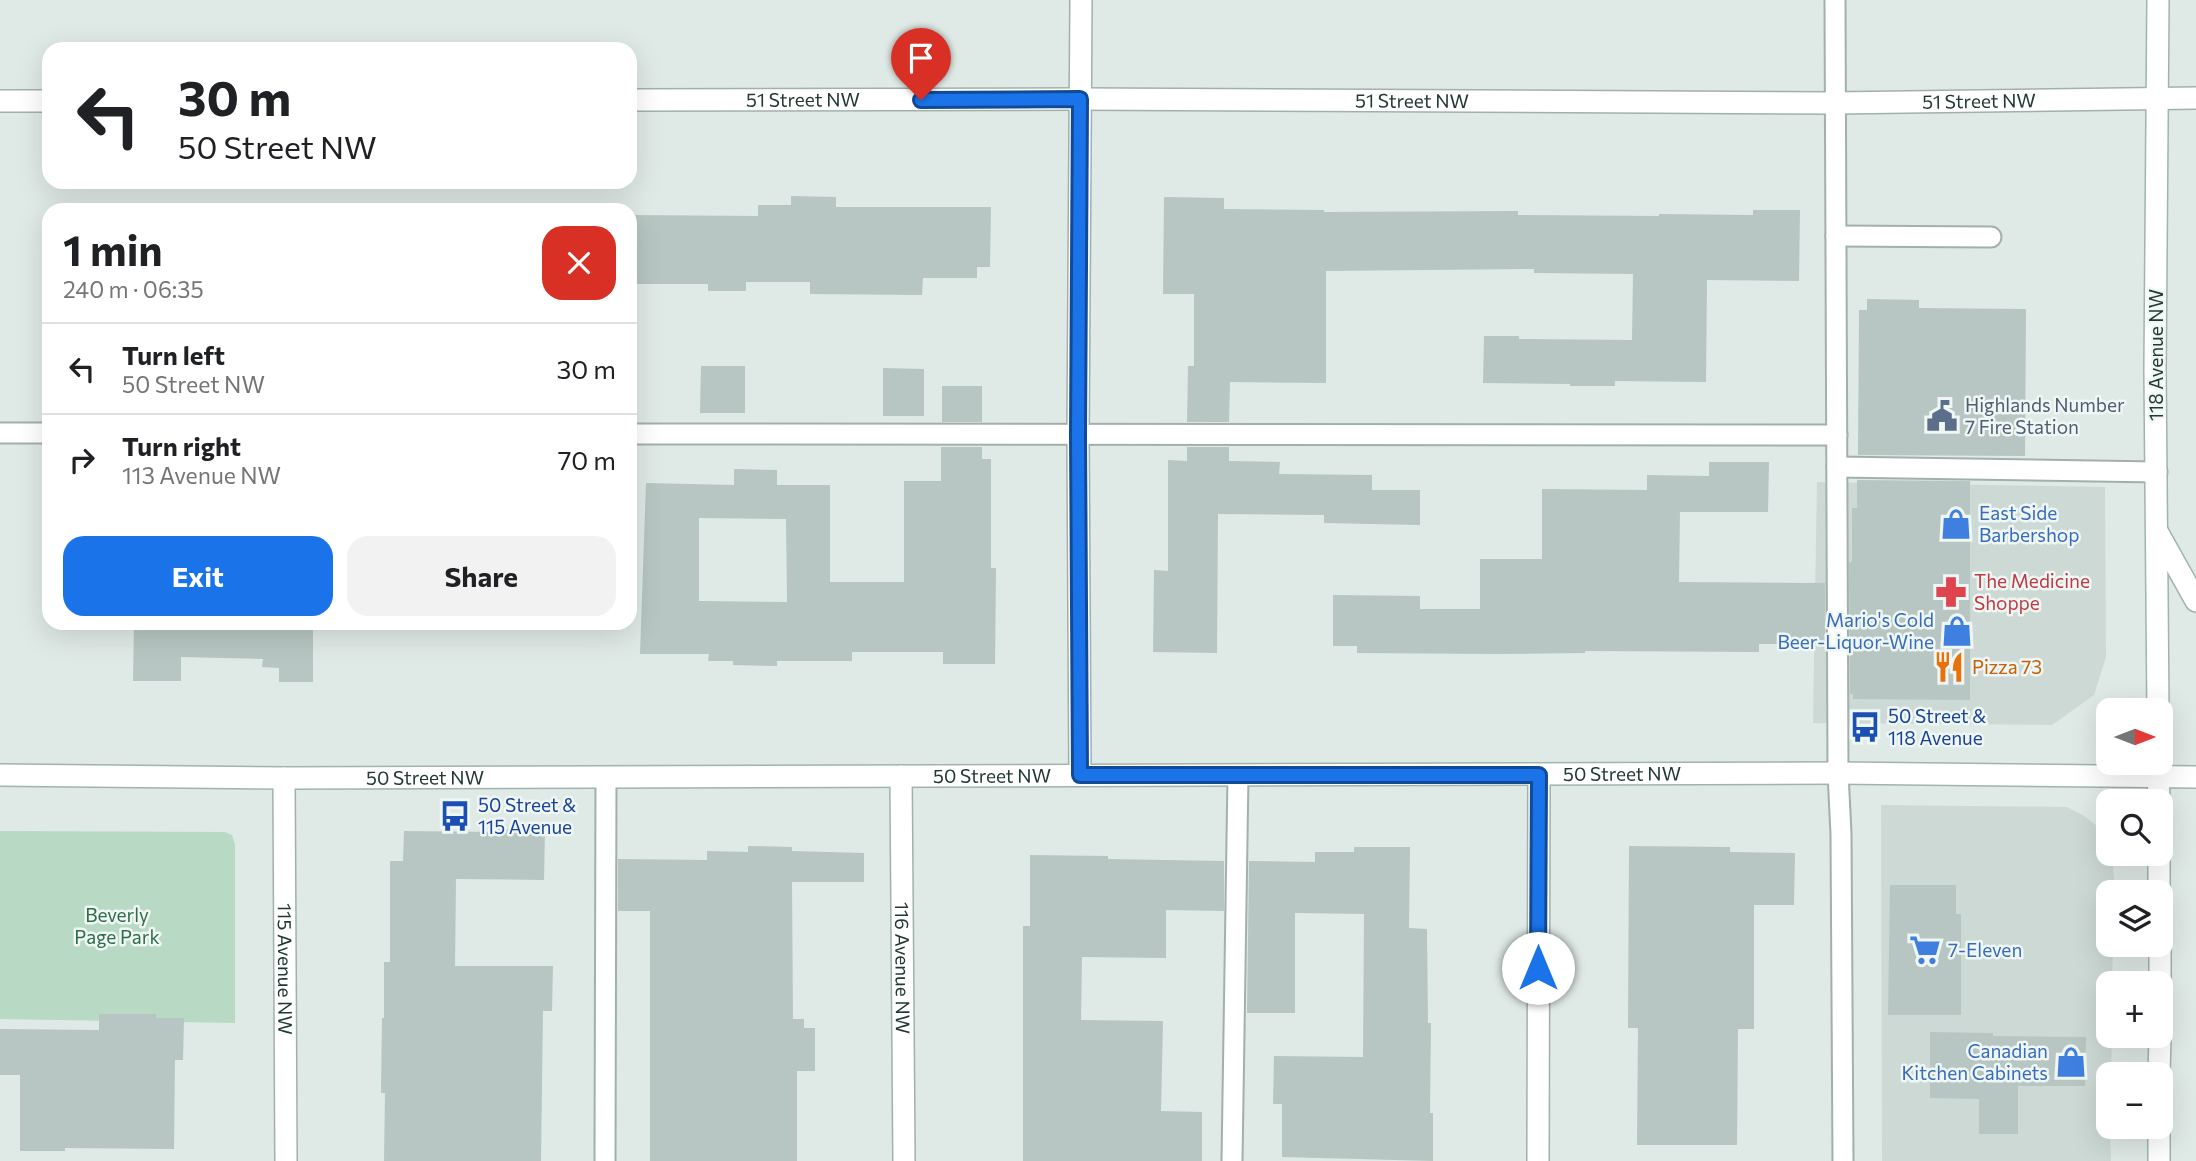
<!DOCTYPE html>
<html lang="en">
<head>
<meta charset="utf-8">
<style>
  body { margin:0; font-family:Commissioner,sans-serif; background:#f2f2f2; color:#202124; height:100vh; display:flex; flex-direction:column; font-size:26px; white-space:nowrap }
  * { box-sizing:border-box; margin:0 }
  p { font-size:23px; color:#757577 }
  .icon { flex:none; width:38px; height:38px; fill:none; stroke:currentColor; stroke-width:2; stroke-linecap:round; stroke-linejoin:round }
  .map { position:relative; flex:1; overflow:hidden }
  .sheet { position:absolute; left:42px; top:203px; width:595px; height:427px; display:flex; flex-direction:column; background:#fff; border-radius:21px; box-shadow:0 7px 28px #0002 }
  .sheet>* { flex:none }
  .top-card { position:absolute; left:42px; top:42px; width:595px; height:147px; border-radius:21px; box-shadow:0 7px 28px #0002; background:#fff; color:#202124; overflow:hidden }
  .needle { width:46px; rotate:90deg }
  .tools { position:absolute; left:2096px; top:698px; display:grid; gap:14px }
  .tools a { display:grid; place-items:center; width:77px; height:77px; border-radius:14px; background:#fff; box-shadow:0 7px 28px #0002; font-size:35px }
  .pin { position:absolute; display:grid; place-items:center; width:60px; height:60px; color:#fff; margin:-72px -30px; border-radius:50% 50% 50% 0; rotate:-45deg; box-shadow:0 0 7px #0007 }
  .pin .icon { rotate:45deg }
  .me { position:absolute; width:77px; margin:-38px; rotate:0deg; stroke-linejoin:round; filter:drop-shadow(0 0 5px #0008) }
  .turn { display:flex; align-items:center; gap:24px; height:147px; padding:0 21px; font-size:32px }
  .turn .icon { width:91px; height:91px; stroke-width:2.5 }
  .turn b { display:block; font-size:49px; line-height:60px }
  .round { display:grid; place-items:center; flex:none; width:74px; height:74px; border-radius:21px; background:#f2f2f2 }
  .head { display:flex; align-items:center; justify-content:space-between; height:119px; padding:0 21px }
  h1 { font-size:42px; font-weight:700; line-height:52px }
  .action { display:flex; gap:14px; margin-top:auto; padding:14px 21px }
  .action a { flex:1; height:80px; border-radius:21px; background:#1a73e8; color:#fff; font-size:28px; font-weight:700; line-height:80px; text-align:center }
  .action a+a { background:#f2f2f2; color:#202124 }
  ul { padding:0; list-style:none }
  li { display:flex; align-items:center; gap:21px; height:91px; padding:0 21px; border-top:2px solid #e0e0e0 }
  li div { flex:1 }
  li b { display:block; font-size:26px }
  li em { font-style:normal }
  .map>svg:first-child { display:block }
  .built { fill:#cdd9d4 }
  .green { fill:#b8d9c4 }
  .building { fill:#b7c6c2; fill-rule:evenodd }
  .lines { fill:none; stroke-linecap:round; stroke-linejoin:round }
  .service-casing { stroke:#a2b0ac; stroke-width:23 }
  .minor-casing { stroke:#a2b0ac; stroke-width:24 }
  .secondary-casing { stroke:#9fb4ae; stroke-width:24 }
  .service { stroke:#fff; stroke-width:19 }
  .minor { stroke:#fff; stroke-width:21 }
  .secondary { stroke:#fff; stroke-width:21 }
  .route-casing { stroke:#114b97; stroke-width:18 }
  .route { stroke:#1a73e8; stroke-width:12 }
  .labels { text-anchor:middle; stroke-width:5; stroke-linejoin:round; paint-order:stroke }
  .street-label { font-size:19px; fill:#213834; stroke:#eff6f3 }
  .service-label { font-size:19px; fill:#4e5e75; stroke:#eff6f3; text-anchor:start }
  .shop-label { font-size:19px; fill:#366cbe; stroke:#eff6f3; text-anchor:start }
  .health-label { font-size:19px; fill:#be3a42; stroke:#eff6f3; text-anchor:start }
  .food-label { font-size:19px; fill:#c56008; stroke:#eff6f3; text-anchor:start }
  .transit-label { font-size:19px; fill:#164399; stroke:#eff6f3; text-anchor:start }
  .park-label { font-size:19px; fill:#2e6c4c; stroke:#eff6f3 }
</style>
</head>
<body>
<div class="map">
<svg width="2196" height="1161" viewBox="0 0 2196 1161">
  <rect width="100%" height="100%" fill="#dfe9e5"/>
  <!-- built -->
  <g class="built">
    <polygon points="1817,482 2105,487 2106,657 2094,695 2052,725 1813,723"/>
    <polygon points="1881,805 2067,807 2084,816 2102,830 2109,840 2109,854 2112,854 2114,879 2113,892 2109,892 2109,945 2113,945 2112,983 2109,984 2109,1036 2112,1036 2111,1074 2109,1074 2111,1161 1882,1161"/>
  </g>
  <!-- green -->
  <polygon class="green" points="0,831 225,832 232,835 235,845 235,1023 0,1019"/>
  <!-- building -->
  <g class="building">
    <polygon points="791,196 836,197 836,207 991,207 990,267 977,267 977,278 923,278 922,295 810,294 810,282 746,282 746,291 708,291 708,284 630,284 630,215 758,216 758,205 791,205"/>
    <polygon points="1164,197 1224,198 1224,209 1324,210 1324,212 1518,211 1518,215 1659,216 1659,214 1753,215 1753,210 1800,210 1799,281 1707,280 1706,382 1615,381 1615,386 1570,386 1570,384 1483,383 1484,336 1519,336 1519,339 1632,340 1633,274 1534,273 1534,269 1326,271 1326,383 1230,382 1229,422 1187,422 1188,366 1194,366 1194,294 1163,294"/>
    <polygon points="1867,299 1919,300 1919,308 2026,309 2025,456 1858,455 1859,310 1867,310"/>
    <polygon points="701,366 745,366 745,413 700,413"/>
    <polygon points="883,368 924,369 924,416 883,416"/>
    <rect x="942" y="386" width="40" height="36"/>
    <path d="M 941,447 L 982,447 L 982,459 L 991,459 L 991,568 L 996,568 L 995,664 L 943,664 L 943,652 L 852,652 L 852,661 L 777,661 L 777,666 L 733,665 L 733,661 L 708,661 L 709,654 L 640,654 L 646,483 L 734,485 L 734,469 L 777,470 L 777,485 L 830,485 L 830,582 L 904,582 L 904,481 L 941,481 ZM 699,518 L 786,519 L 787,602 L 699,601 Z"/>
    <polygon points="1187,447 1229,447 1229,461 1280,462 1279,474 1372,475 1372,490 1420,490 1420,525 1324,523 1324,515 1218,514 1217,653 1153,652 1154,570 1168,571 1168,460 1187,461"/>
    <polygon points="1709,462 1769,462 1768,512 1680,512 1679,582 1825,583 1825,644 1759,644 1759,652 1585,651 1585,653 1496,654 1357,653 1357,646 1333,646 1333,595 1420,596 1420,609 1480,609 1480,559 1542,559 1542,489 1647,490 1647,475 1709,476"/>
    <polygon points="1857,480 1970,481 1970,700 1853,699 1853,694 1850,694 1849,563 1852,561 1852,508 1857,508"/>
    <polygon points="134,623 313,623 313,682 279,682 279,668 262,667 263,659 181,657 181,681 133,681"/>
    <polygon points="497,829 545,830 544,880 456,879 455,966 553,966 552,1011 543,1011 541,1161 384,1161 385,1093 381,1093 382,1018 384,1018 384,962 390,962 390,861 403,861 404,831 497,832"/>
    <polygon points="748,846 792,847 792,851 864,853 864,882 792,882 793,1019 804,1019 804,1028 815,1028 815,1071 797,1071 797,1161 650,1161 650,911 618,911 618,859 707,860 707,851 748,852"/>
    <polygon points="1629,846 1730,847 1730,852 1795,853 1794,905 1754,905 1754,1029 1738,1029 1737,1145 1637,1145 1638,1028 1628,1028"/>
    <polygon points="1354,847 1410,847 1409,928 1427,929 1428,1023 1431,1023 1430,1113 1433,1113 1433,1161 1282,1157 1282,1104 1273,1104 1274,1056 1363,1057 1364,914 1295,913 1295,1013 1247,1013 1249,861 1315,862 1315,852 1354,852"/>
    <polygon points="1030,855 1108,856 1108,859 1224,861 1224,911 1166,910 1166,958 1082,957 1081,1020 1163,1021 1161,1111 1202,1112 1202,1161 1023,1161 1023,926 1030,926"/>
    <polygon points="1890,885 1956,885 1956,914 1961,914 1961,1015 1888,1015"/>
    <polygon points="99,1014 156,1014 156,1018 184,1018 183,1060 175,1060 174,1149 65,1148 65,1151 20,1151 20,1075 0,1075 0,1029 99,1030"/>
    <polygon points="1930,1032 1993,1033 1993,1036 2086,1037 2085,1086 2018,1086 2018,1134 1979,1134 1979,1099 1930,1098"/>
  </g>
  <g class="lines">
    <defs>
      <g id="service">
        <polyline points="1835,0 1838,773 1841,834 1843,1161"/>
        <polyline points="1836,236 1991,237"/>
        <polyline points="0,433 49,433"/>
        <polyline points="630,434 1837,435"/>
        <polyline points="1837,467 2157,472"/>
        <polyline points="605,1161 606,777"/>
        <polyline points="1232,1161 1238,775"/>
      </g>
      <g id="minor">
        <path id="s1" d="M 630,100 L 1080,99 L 1835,103 L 2196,98"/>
        <polyline points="0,101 49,101"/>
        <polyline points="1080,775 1078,435 1081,0"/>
        <path id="s2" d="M 901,776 L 904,1161"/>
        <path id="s3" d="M 284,778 L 286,1161"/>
        <polyline points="1538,1161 1539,775"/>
      </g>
      <g id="secondary">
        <polyline points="2158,0 2155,369 2158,710"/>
        <polyline points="2158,533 2196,601"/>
        <polyline points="2158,765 2159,802"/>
        <path id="s4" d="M 0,775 L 284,778 L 1838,773 L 2196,777"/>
        <polyline points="2159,854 2159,892"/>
        <polyline points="2160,945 2160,984"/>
        <polyline points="2159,1074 2160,1036"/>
        <polyline points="2159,1127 2159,1161"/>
      </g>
    </defs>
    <!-- service casing -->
    <use href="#service" class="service-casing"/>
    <!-- minor casing -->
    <use href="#minor" class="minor-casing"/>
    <!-- secondary casing -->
    <use href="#secondary" class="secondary-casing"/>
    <!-- service -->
    <use href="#service" class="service"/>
    <!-- minor -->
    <use href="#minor" class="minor"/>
    <!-- secondary -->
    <use href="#secondary" class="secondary"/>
  </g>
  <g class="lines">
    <defs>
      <polyline id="route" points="921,100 1080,99 1078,435 1080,775 1539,775 1538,968"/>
    </defs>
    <!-- route casing -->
    <use href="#route" class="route-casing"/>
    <!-- route -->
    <use href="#route" class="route"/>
  </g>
  <!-- icons -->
  <defs>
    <symbol id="civic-bare" viewBox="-9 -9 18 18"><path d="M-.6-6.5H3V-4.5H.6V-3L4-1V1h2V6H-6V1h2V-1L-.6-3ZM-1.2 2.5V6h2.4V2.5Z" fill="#5c6f8a" stroke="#eff6f3" stroke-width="2.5" paint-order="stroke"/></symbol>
    <symbol id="shop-bare" viewBox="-9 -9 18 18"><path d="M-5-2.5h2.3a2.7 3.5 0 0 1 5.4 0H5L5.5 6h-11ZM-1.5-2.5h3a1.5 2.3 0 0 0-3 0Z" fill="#3f7fe0" stroke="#eff6f3" stroke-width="2.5" paint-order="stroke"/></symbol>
    <symbol id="pharmacy-bare" viewBox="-9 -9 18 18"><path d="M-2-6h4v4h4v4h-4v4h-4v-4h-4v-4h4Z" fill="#e0444e" stroke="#eff6f3" stroke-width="2.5" paint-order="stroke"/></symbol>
    <symbol id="restaurant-bare" viewBox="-9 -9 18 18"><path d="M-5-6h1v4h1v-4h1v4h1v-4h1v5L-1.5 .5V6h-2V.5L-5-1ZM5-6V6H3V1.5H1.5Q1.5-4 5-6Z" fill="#e8710a" stroke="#eff6f3" stroke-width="2.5" paint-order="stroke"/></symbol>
    <symbol id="bus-bare" viewBox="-9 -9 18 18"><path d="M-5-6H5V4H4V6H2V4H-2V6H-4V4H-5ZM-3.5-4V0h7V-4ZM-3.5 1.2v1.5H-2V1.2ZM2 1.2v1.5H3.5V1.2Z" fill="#1a4fb4" stroke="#eff6f3" stroke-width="2.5" paint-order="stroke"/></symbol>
    <symbol id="supermarket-bare" viewBox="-9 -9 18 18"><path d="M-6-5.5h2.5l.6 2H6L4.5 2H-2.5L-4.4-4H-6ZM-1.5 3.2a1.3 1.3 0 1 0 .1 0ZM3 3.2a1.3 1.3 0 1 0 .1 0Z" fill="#3f7fe0" stroke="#eff6f3" stroke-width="2.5" paint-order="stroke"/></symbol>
  </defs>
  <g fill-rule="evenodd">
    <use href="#civic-bare" x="1920" y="394" width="44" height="44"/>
    <use href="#shop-bare" x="1934" y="502" width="44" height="44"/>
    <use href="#pharmacy-bare" x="1929" y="570" width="44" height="44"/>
    <use href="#shop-bare" x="1935" y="609" width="44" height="44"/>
    <use href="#restaurant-bare" x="1927" y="645" width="44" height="44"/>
    <use href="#bus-bare" x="1843" y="705" width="44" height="44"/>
    <use href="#bus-bare" x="433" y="794" width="44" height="44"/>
    <use href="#supermarket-bare" x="1903" y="928" width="44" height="44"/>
    <use href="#shop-bare" x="2049" y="1040" width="44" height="44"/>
  </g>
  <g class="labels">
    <!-- street labels -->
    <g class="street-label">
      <text dy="7" stroke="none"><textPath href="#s1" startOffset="173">51 Street NW</textPath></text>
      <text dy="7" stroke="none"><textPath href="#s1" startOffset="782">51 Street NW</textPath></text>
      <text dy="7" stroke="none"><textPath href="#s1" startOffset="1349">51 Street NW</textPath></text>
      <text transform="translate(2156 355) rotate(-90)" y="7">118 Avenue NW</text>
      <text dy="7" stroke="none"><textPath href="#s4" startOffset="992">50 Street NW</textPath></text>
      <text dy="7" stroke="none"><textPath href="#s4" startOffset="1622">50 Street NW</textPath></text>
      <text dy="7" stroke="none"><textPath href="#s4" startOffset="425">50 Street NW</textPath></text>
      <text dy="7" stroke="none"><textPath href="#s2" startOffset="192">116 Avenue NW</textPath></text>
      <text dy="7" stroke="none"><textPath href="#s3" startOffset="191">115 Avenue NW</textPath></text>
    </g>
    <!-- service labels -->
    <g class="service-label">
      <text x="1965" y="412">Highlands Number<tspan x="1965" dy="22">7 Fire Station</tspan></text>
    </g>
    <!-- shop labels -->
    <g class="shop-label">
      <text x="1979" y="520">East Side<tspan x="1979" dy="22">Barbershop</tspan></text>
      <text x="1934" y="627" text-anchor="end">Mario's Cold<tspan x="1934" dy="22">Beer-Liquor-Wine</tspan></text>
      <text x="1948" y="957">7-Eleven</text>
      <text x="2048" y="1058" text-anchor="end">Canadian<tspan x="2048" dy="22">Kitchen Cabinets</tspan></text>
    </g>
    <!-- health labels -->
    <g class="health-label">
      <text x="1974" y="588">The Medicine<tspan x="1974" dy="22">Shoppe</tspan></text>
    </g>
    <!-- food labels -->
    <g class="food-label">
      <text x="1972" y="674">Pizza 73</text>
    </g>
    <!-- transit labels -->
    <g class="transit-label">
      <text x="1888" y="723">50 Street &amp;<tspan x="1888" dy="22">118 Avenue</tspan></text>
      <text x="478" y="812">50 Street &amp;<tspan x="478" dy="22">115 Avenue</tspan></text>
    </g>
    <!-- park labels -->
    <g class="park-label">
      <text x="117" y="922">Beverly<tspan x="117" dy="22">Page Park</tspan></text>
    </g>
  </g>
</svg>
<div class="tools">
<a><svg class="needle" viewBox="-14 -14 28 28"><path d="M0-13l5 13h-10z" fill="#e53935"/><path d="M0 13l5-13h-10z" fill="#757577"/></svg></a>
<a><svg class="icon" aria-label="search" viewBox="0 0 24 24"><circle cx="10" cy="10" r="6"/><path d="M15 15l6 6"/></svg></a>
<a><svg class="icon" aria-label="layers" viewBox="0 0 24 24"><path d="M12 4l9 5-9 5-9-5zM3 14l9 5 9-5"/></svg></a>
<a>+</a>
<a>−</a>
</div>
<div class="pin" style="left:921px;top:100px;background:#d93025"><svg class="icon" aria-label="arrive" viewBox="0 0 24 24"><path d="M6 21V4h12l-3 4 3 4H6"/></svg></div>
<svg class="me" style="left:1538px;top:968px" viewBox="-20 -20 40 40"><circle r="19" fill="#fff"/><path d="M0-13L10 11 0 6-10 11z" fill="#1a73e8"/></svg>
<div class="top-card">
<div class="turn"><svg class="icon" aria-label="left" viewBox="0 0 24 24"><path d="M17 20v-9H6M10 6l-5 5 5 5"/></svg><div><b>30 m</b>50 Street NW</div></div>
</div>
<section class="sheet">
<div class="head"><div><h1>1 min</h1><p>240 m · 06:35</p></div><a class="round" style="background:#d93025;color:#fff"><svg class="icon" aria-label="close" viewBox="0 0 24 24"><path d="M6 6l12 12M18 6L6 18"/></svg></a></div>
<ul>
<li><svg class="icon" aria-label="left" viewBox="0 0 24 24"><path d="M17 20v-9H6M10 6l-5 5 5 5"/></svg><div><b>Turn left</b><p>50 Street NW</p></div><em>30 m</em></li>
<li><svg class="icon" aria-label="right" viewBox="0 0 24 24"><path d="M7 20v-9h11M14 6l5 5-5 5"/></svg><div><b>Turn right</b><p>113 Avenue NW</p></div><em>70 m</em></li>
</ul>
<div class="action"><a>Exit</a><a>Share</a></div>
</section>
</div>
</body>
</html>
